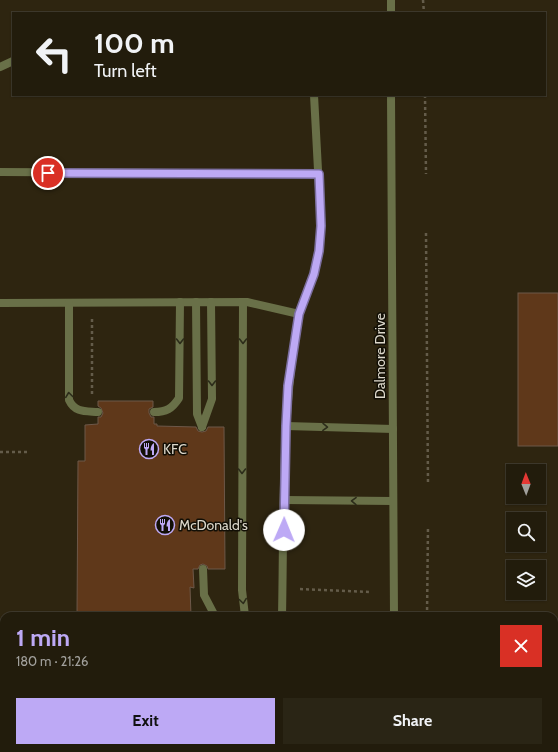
<!DOCTYPE html>
<html lang="en">
<head>
<meta charset="utf-8">
<style>
  body { margin:0; font-family:Cabin,sans-serif; background:#2a2515; color:#f1f3f6; height:100vh; display:flex; flex-direction:column; font-size:15px; white-space:nowrap }
  * { box-sizing:border-box; margin:0 }
  p { font-size:13px; color:#a2a19d }
  .icon { flex:none; width:22px; height:22px; fill:none; stroke:currentColor; stroke-width:2; stroke-linecap:round; stroke-linejoin:round }
  .map { position:relative; flex:1; overflow:hidden }
  .panel { position:absolute; left:0px; top:612px; width:558px; height:140px; display:flex; flex-direction:column; background:#221c0c; border-radius:12px 12px 0 0; box-shadow:0 1px 3px #0004,0 0 0 1px #3f3a2d }
  .panel>* { flex:none }
  .hud { position:absolute; left:12px; top:12px; width:534px; height:84px; border-radius:0px; box-shadow:0 1px 3px #0004,0 0 0 1px #3f3a2d; background:#221c0c; color:#f1f3f6; overflow:hidden }
  .needle { width:26px; rotate:359deg }
  .fabs { position:absolute; left:506px; top:464px; display:grid; gap:8px }
  .fabs a { display:grid; place-items:center; width:40px; height:40px; border-radius:0px; background:#221c0c; box-shadow:0 1px 3px #0004,0 0 0 1px #3f3a2d; font-size:20px }
  .pin { position:absolute; display:grid; place-items:center; width:34px; height:34px; color:#fff; margin:-17px; border:2px solid #fff; border-radius:50%; box-shadow:0 1px 4px #0007 }
  .me { position:absolute; width:44px; margin:-22px; rotate:1deg; stroke-linejoin:round; filter:drop-shadow(0 0 3px #0008) }
  .turn { display:flex; align-items:center; gap:14px; height:84px; padding:0 16px; font-size:18px }
  .turn .icon { width:52px; height:52px; stroke-width:2.5 }
  .turn b { display:block; font-size:28px; line-height:34px }
  .round { display:grid; place-items:center; flex:none; width:42px; height:42px; border-radius:0px; background:#2a2515 }
  .head { display:flex; align-items:center; justify-content:space-between; height:68px; padding:0 16px }
  h1 { font-size:24px; font-weight:700; line-height:30px; color:#bda9f5 }
  .button { display:flex; gap:8px; margin-top:auto; padding:8px 16px }
  .button a { flex:1; height:46px; border-radius:0px; background:#bda9f5; color:#111; font-size:16px; font-weight:700; line-height:46px; text-align:center }
  .button a+a { background:#2a2515; color:#f1f3f6 }
  .map>svg:first-child { display:block }
  .building { fill:#5f381a; stroke:#6d5849 }
  .lines { fill:none; stroke-linecap:round; stroke-linejoin:round }
  .path { stroke:#645c4a; stroke-width:2.5; stroke-dasharray:3 3; stroke-linecap:butt }
  .lane { stroke:#697048; stroke-width:8 }
  .street { stroke:#697048; stroke-width:8 }
  .oneway { stroke:#2c2c1a }
  .route-casing { stroke:#7b6e9f; stroke-width:10 }
  .route { stroke:#bda9f5; stroke-width:7 }
  .labels { text-anchor:middle; stroke-width:3; stroke-linejoin:round; paint-order:stroke }
  .street-label { font-size:14px; fill:#dcd7ca; stroke:#120f06 }
  .poi-label { font-size:14px; fill:#dcd7ca; stroke:#120f06; text-anchor:start }
</style>
</head>
<body>
<div class="map">
<svg width="558" height="752" viewBox="0 0 558 752">
  <rect width="100%" height="100%" fill="#2e2510"/>
  <!-- building -->
  <g class="building">
    <rect x="518" y="293" width="40" height="153"/>
    <polygon points="98,401 153,401 153,407 149,409 149,413 151,417 154,417 154,424 157,424 157,426 196,427 198,431 202,432 206,431 208,427 224,427 225,569 208,569 207,566 203,564 200,565 198,569 193,569 194,588 190,587 191,616 77,616 78,461 85,461 85,425 98,424 98,417 101,417 103,413 101,408 98,406"/>
  </g>
  <g class="lines">
    <!-- path -->
    <g class="path">
      <polyline points="423,0 424,13"/>
      <polyline points="425,95 426,174"/>
      <polyline points="426,233 428,484"/>
      <polyline points="92,319 92,396"/>
      <polyline points="0,452 28,452"/>
      <polyline points="300,589 371,592"/>
      <polyline points="427,616 428,526"/>
      <polyline points="0,699 4,699"/>
      <polyline points="429,748 429,752"/>
    </g>
    <!-- lane -->
    <g class="lane">
      <polyline points="0,67 13,61"/>
      <polyline points="0,172 319,174"/>
      <polyline points="196,302 197,414 202,427"/>
      <polyline points="243,302 242,590 245,616"/>
      <path d="M 0,303 L 247,302 L 299,314 C 281,414 284,515 282,616"/>
      <path d="M 69,303 L 69,400 C 75,413 86,411 98,412"/>
      <polyline points="299,314 314,274 319,251 321,226 314,95"/>
      <path d="M 154,412 C 166,412 172,409 179,398 L 180,302"/>
      <polyline points="286,426 393,429"/>
      <polyline points="202,427 212,399 211,302"/>
      <polyline points="284,500 393,501"/>
      <polyline points="203,569 204,595 215,616"/>
      <polyline points="273,752 274,748"/>
    </g>
    <!-- street -->
    <g class="street">
      <polyline points="391,0 391,13"/>
      <polyline points="391,95 394,616"/>
      <polyline points="395,748 395,752"/>
    </g>
  </g>
  <!-- one-way arrows -->
  <defs><path id="oneway-chevron" d="M-2-3.5L2.5 0L-2 3.5" fill="none" stroke-width="1.6" stroke-linecap="round" stroke-linejoin="round"/></defs>
  <g class="oneway">
    <use href="#oneway-chevron" transform="translate(180 341) rotate(90)"/>
    <use href="#oneway-chevron" transform="translate(243 341) rotate(90)"/>
    <use href="#oneway-chevron" transform="translate(212 383) rotate(90)"/>
    <use href="#oneway-chevron" transform="translate(69 395) rotate(-97)"/>
    <use href="#oneway-chevron" transform="translate(325 427) rotate(1)"/>
    <use href="#oneway-chevron" transform="translate(242 471) rotate(90)"/>
    <use href="#oneway-chevron" transform="translate(354 501) rotate(-179)"/>
    <use href="#oneway-chevron" transform="translate(243 601) rotate(82)"/>
  </g>
  <g class="lines">
    <defs>
      <polyline id="route" points="48,173 319,174 321,226 319,251 314,274 299,314 288,386 286,426 284,530"/>
    </defs>
    <!-- route casing -->
    <use href="#route" class="route-casing"/>
    <!-- route -->
    <use href="#route" class="route"/>
  </g>
  <!-- icons -->
  <defs>
    <symbol id="restaurant-ring" viewBox="-11 -11 22 22"><circle r="9.5" fill="#120f06" stroke="#bda9f5" stroke-width="1.5"/><path d="M-5-6h1v4h1v-4h1v4h1v-4h1v5L-1.5 .5V6h-2V.5L-5-1ZM5-6V6H3V1.5H1.5Q1.5-4 5-6Z" fill="#bda9f5"/></symbol>
  </defs>
  <g fill-rule="evenodd">
    <use href="#restaurant-ring" x="138" y="438" width="22" height="22"/>
    <use href="#restaurant-ring" x="154" y="514" width="22" height="22"/>
  </g>
  <g class="labels">
    <!-- street labels -->
    <g class="street-label">
      <text transform="translate(380 356) rotate(-90)" y="5">Dalmore Drive</text>
    </g>
    <!-- poi labels -->
    <g class="poi-label">
      <text x="163" y="454">KFC</text>
      <text x="179" y="530">McDonald's</text>
    </g>
  </g>
</svg>
<div class="fabs">
<a><svg class="needle" viewBox="-14 -14 28 28"><path d="M0-13l5 13h-10z" fill="#e53935"/><path d="M0 13l5-13h-10z" fill="#a2a19d"/></svg></a>
<a><svg class="icon" aria-label="search" viewBox="0 0 24 24"><circle cx="10" cy="10" r="6"/><path d="M15 15l6 6"/></svg></a>
<a><svg class="icon" aria-label="layers" viewBox="0 0 24 24"><path d="M12 4l9 5-9 5-9-5zM3 14l9 5 9-5"/></svg></a>
</div>
<div class="pin" style="left:48px;top:173px;background:#d93025"><svg class="icon" aria-label="arrive" viewBox="0 0 24 24"><path d="M6 21V4h12l-3 4 3 4H6"/></svg></div>
<svg class="me" style="left:284px;top:530px" viewBox="-20 -20 40 40"><circle r="19" fill="#fff"/><path d="M0-13L10 11 0 6-10 11z" fill="#bda9f5"/></svg>
<div class="hud">
<div class="turn"><svg class="icon" aria-label="left" viewBox="0 0 24 24"><path d="M17 20v-9H6M10 6l-5 5 5 5"/></svg><div><b>100 m</b>Turn left</div></div>
</div>
<section class="panel">
<div class="head"><div><h1>1 min</h1><p>180 m · 21:26</p></div><a class="round" style="background:#d93025;color:#fff"><svg class="icon" aria-label="close" viewBox="0 0 24 24"><path d="M6 6l12 12M18 6L6 18"/></svg></a></div>
<div class="button"><a>Exit</a><a>Share</a></div>
</section>
</div>
</body>
</html>
